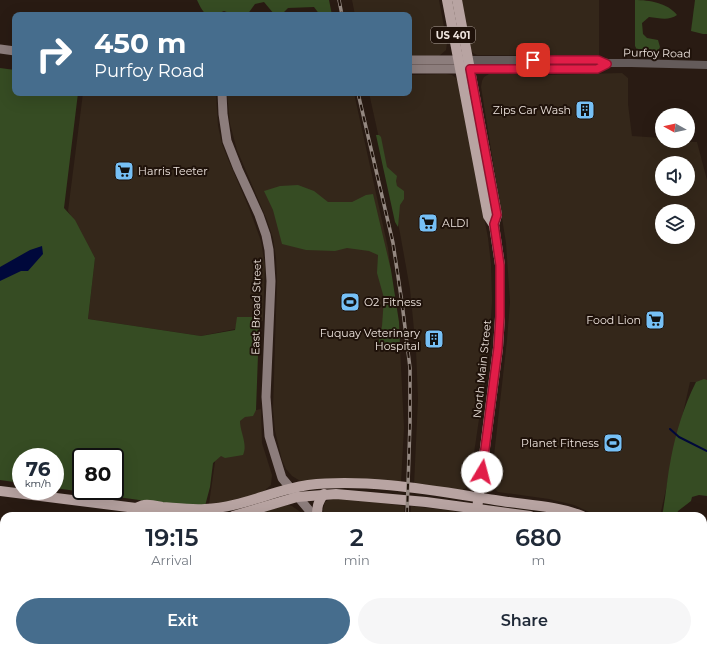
<!DOCTYPE html>
<html lang="en">
<head>
<meta charset="utf-8">
<style>
  body { margin:0; font-family:Montserrat,sans-serif; background:#f6f6f7; color:#1f2937; height:100vh; display:flex; flex-direction:column; font-size:15px; white-space:nowrap }
  * { box-sizing:border-box; margin:0 }
  p { font-size:13px; color:#747a83 }
  .icon { flex:none; width:22px; height:22px; fill:none; stroke:currentColor; stroke-width:2; stroke-linecap:round; stroke-linejoin:round }
  .map { position:relative; flex:1; overflow:hidden }
  .details { position:absolute; left:0px; top:512px; width:707px; height:140px; display:flex; flex-direction:column; background:#fff; border-radius:12px 12px 0 0; box-shadow:0 4px 16px #0002 }
  .details>* { flex:none }
  .banner { position:absolute; left:12px; top:12px; width:400px; height:84px; border-radius:8px; box-shadow:0 4px 16px #0002; background:#466d8d; color:#fff; overflow:hidden }
  .needle { width:26px; rotate:278deg }
  .buttons { position:absolute; left:655px; top:108px; display:grid; gap:8px }
  .buttons a { display:grid; place-items:center; width:40px; height:40px; border-radius:50%; background:#fff; box-shadow:0 4px 16px #0002; font-size:20px }
  .speed { position:absolute; left:12px; top:448px; display:flex; gap:8px; font-size:20px; font-weight:700; text-align:center }
  .speed>* { display:grid; place-content:center; width:52px; height:52px; border-radius:50%; background:#fff; box-shadow:0 4px 16px #0002; line-height:1 }
  .speed small { font-size:10px; font-weight:400 }
  .speed .limit { border:2px solid #111; border-radius:6px; background:#fff; color:#111 }
  .pin { position:absolute; display:grid; place-items:center; width:34px; height:34px; color:#fff; margin:-17px; border-radius:8px; box-shadow:0 2px 6px #0006 }
  .me { position:absolute; width:44px; margin:-22px; rotate:8deg; stroke-linejoin:round; filter:drop-shadow(0 0 3px #0008) }
  .turn { display:flex; align-items:center; gap:14px; height:84px; padding:0 16px; font-size:18px }
  .turn .icon { width:52px; height:52px; stroke-width:2.5 }
  .turn b { display:block; font-size:28px; line-height:34px }
  .eta { display:flex; justify-content:space-evenly; align-items:center; height:68px; text-align:center }
  .eta b { font-size:24px; font-weight:600; line-height:28px }
  .cta { display:flex; gap:8px; margin-top:auto; padding:8px 16px }
  .cta a { flex:1; height:46px; border-radius:24px; background:#466d8d; color:#fff; font-size:16px; font-weight:600; line-height:46px; text-align:center }
  .cta a+a { background:#f6f6f7; color:#1f2937 }
  .map>svg:first-child { display:block }
  .commercial { fill:#34271a; fill-rule:evenodd }
  .green { fill:#364c23; fill-rule:evenodd }
  .water { fill:#00083b }
  .lines { fill:none; stroke-linecap:round; stroke-linejoin:round }
  .stream { stroke:#00083b; stroke-width:2 }
  .tertiary { stroke:#645b5a; stroke-width:8 }
  .secondary { stroke:#8c7d7c; stroke-width:9 }
  .primary { stroke:#aa9896; stroke-width:10 }
  .trunk { stroke:#b8a4a2; stroke-width:10 }
  .rail-casing { stroke:#948881; stroke-width:3.5 }
  .rail { stroke:#1f120a; stroke-width:2; stroke-dasharray:6; stroke-linecap:butt }
  .route-casing { stroke:#92132f; stroke-width:10 }
  .route { stroke:#e11d48; stroke-width:7 }
  .labels { text-anchor:middle; stroke-width:4; stroke-linejoin:round; paint-order:stroke }
  .shield { fill:#1f120a; stroke:#b0a59e; stroke-width:1 }
  .shield-label { font-size:10px; font-weight:bold; fill:#eee4de }
  .street-label { font-size:11px; fill:#eee4de; stroke:#1f120a }
  .poi-label { font-size:11px; fill:#eee4de; stroke:#1f120a; text-anchor:end }
</style>
</head>
<body>
<div class="map">
<svg width="707" height="652" viewBox="0 0 707 652">
  <rect width="100%" height="100%" fill="#291b13"/>
  <!-- commercial -->
  <g class="commercial">
    <polygon points="352,0 439,0 447,43 446,50 439,56 409,56 409,15 355,15"/>
    <polygon points="460,0 599,0 599,55 477,55 473,53 470,49"/>
    <path d="M 494,73 L 529,73 L 549,75 L 622,73 L 628,78 L 628,104 L 632,136 L 662,138 L 662,141 L 697,142 L 707,180 L 707,382 L 690,382 L 660,516 L 598,516 L 574,505 L 549,499 L 498,492 L 492,486 L 491,482 L 507,340 L 510,302 L 506,243 L 481,87 L 482,81 L 484,77 L 489,74 ZM 662,163 L 688,163 L 688,189 L 662,189 ZM 662,211 L 688,211 L 688,237 L 662,237 Z"/>
    <polygon points="446,74 452,75 456,78 458,82 488,238 491,264 492,301 489,350 470,481 467,487 463,490 458,491 414,485 418,399 416,350 410,289 400,233 369,93 409,93 409,75"/>
    <polygon points="83,93 216,93 218,126 222,144 228,159 249,208 261,241 265,266 263,321 238,317 235,329 201,336 88,319 95,258 68,211"/>
    <polygon points="227,93 354,93 388,248 400,347 404,428 401,483 302,482 292,476 286,469 282,460 275,431 273,409 277,280 276,258 273,238 267,220 237,150 230,124"/>
    <polygon points="261,409 262,443 272,475 271,485 263,492 233,502 209,504 216,455 238,414"/>
    <polygon points="345,498 404,506 404,516 325,516 323,510 325,502 330,499"/>
    <polygon points="287,505 292,506 306,516 251,516"/>
    <polygon points="411,506 454,511 463,516 411,516"/>
    <polygon points="703,618 707,621 707,652 466,652 467,648 703,648"/>
    <polygon points="93,648 374,648 375,652 92,652"/>
    <polygon points="404,648 449,648 448,652 404,652"/>
  </g>
  <!-- green -->
  <g class="green">
    <path d="M 197,0 L 329,0 L 332,15 L 320,15 L 314,7 L 288,8 L 282,14 L 274,14 L 264,2 L 255,4 L 247,15 L 235,15 L 224,11 C 207,18 205,17 197,0 Z"/>
    <path d="M 635,0 C 649,0 668,3 677,15 C 669,21 659,18 649,17 L 642,23 L 643,34 L 647,38 L 658,40 L 660,47 L 658,51 L 637,50 L 635,46 Z"/>
    <polygon points="695,0 707,0 707,34 703,34 691,31"/>
    <path d="M 0,68 L 15,70 L 15,93 L 78,93 L 64,208 L 75,220 L 95,258 L 88,319 L 201,336 L 235,330 L 237,317 L 254,317 L 258,322 L 259,327 L 256,410 L 253,416 L 245,417 L 240,421 C 240,432 248,444 243,455 L 225,458 L 221,456 L 213,463 L 210,487 L 205,506 L 160,503 L 55,488 L 55,457 L 21,457 L 21,483 L 0,480 ZM 81,457 L 115,457 L 115,491 L 81,491 Z"/>
    <polygon points="376,135 379,135 381,137 387,167 397,176 396,181 397,186 404,191 404,199 400,205 398,227 395,222"/>
    <polygon points="298,185 314,191 328,202 352,202 366,195 373,194 391,270 399,322 400,347 378,344 382,326 384,298 377,273 378,255 369,251 347,248 335,251 306,250 282,244 273,210 264,191 280,186"/>
    <path d="M 704,379 L 707,380 L 707,496 L 699,495 L 692,497 L 691,501 L 678,511 L 676,516 L 662,516 C 666,497 667,477 671,458 C 676,432 684,406 696,382 Z"/>
  </g>
  <!-- water -->
  <polygon class="water" points="42,246 43,254 28,271 21,271 0,281 0,267 30,250"/>
  <g class="lines">
    <!-- stream -->
    <polyline class="stream" points="670,429 679,437 707,451"/>
    <!-- tertiary -->
    <g class="tertiary">
      <polyline points="469,60 598,60 607,63 631,63 707,65"/>
      <polyline points="470,69 597,69 607,63"/>
    </g>
    <!-- secondary -->
    <g class="secondary">
      <polyline points="0,49 15,51"/>
      <polyline points="409,60 465,60"/>
      <polyline points="409,69 468,69"/>
      <polyline points="222,93 223,114 227,141 238,169 259,215 266,235 269,250 271,281 266,397 269,436 282,478 314,516"/>
      <polyline points="382,648 382,652"/>
    </g>
    <!-- primary -->
    <polyline class="primary" points="457,652 458,648"/>
    <!-- trunk -->
    <g class="trunk">
      <polyline points="447,0 488,216 494,225"/>
      <polyline points="457,0 497,215 494,225 500,265 500,317 498,348 477,509"/>
      <polyline points="0,491 136,508 142,513 164,516"/>
      <path d="M 136,508 C 139,507 142,505 144,505 C 150,504 157,506 162,507 C 176,508 191,510 205,509 C 241,508 273,490 308,485 C 368,478 436,491 495,500 C 524,505 555,505 582,516"/>
      <polyline points="233,516 297,497 336,494 426,502 530,516"/>
      <path d="M 317,516 C 317,507 318,501 324,494"/>
      <polyline points="703,601 707,604"/>
      <polyline points="703,612 707,615"/>
    </g>
    <defs>
      <g id="rail">
        <polyline points="339,0 342,15"/>
        <polyline points="358,93 393,243 402,303 410,368 410,423 407,516"/>
        <polyline points="400,652 400,648"/>
      </g>
    </defs>
    <!-- rail casing -->
    <use href="#rail" class="rail-casing"/>
    <!-- rail -->
    <use href="#rail" class="rail"/>
  </g>
  <g class="lines">
    <defs>
      <polyline id="route" points="482,472 498,348 500,317 500,265 494,224 497,215 470,69 597,69 607,64 598,60 533,60"/>
    </defs>
    <!-- route casing -->
    <use href="#route" class="route-casing"/>
    <!-- route -->
    <use href="#route" class="route"/>
  </g>
  <!-- icons -->
  <defs>
    <symbol id="building-square" viewBox="-11 -11 22 22"><rect x="-9" y="-9" width="18" height="18" rx="4" fill="#76c0f6" stroke="#1f120a"/><path d="M-4-6H4V6H1V3H-1V6H-4ZM-2.5-4.3h1.7v1.8h-1.7ZM.8-4.3h1.7v1.8H.8ZM-2.5-1h1.7V.8h-1.7ZM.8-1h1.7V.8H.8Z" fill="#111"/></symbol>
    <symbol id="supermarket-square" viewBox="-11 -11 22 22"><rect x="-9" y="-9" width="18" height="18" rx="4" fill="#76c0f6" stroke="#1f120a"/><path d="M-6-5.5h2.5l.6 2H6L4.5 2H-2.5L-4.4-4H-6ZM-1.5 3.2a1.3 1.3 0 1 0 .1 0ZM3 3.2a1.3 1.3 0 1 0 .1 0Z" fill="#111"/></symbol>
    <symbol id="stadium-square" viewBox="-11 -11 22 22"><rect x="-9" y="-9" width="18" height="18" rx="4" fill="#76c0f6" stroke="#1f120a"/><path d="M0-5a6.5 5 0 1 0 0 10a6.5 5 0 1 0 0-10ZM-3.5-1.8h7v3.6h-7Z" fill="#111"/></symbol>
  </defs>
  <g fill-rule="evenodd">
    <use href="#building-square" x="574" y="99" width="22" height="22"/>
    <use href="#supermarket-square" x="113" y="160" width="22" height="22"/>
    <use href="#supermarket-square" x="417" y="212" width="22" height="22"/>
    <use href="#stadium-square" x="339" y="291" width="22" height="22"/>
    <use href="#supermarket-square" x="644" y="309" width="22" height="22"/>
    <use href="#building-square" x="423" y="328" width="22" height="22"/>
    <use href="#stadium-square" x="602" y="432" width="22" height="22"/>
  </g>
  <g class="labels">
    <!-- shield labels -->
    <rect class="shield" x="431" y="27" width="44" height="16" rx="3"/>
    <g class="shield-label">
      <text x="453" y="39">US 401</text>
    </g>
    <!-- street labels -->
    <g class="street-label">
      <text transform="translate(657 53) rotate(1)" y="4">Purfoy Road</text>
      <text transform="translate(256 307) rotate(-89)" y="4">East Broad Street</text>
      <text transform="translate(482 369) rotate(-84)" y="4">North Main Street</text>
    </g>
    <!-- poi labels -->
    <g class="poi-label">
      <text x="571" y="114">Zips Car Wash</text>
      <text x="138" y="175" text-anchor="start">Harris Teeter</text>
      <text x="442" y="227" text-anchor="start">ALDI</text>
      <text x="364" y="306" text-anchor="start">O2 Fitness</text>
      <text x="641" y="324">Food Lion</text>
      <text x="420" y="337">Fuquay Veterinary<tspan x="420" dy="13">Hospital</tspan></text>
      <text x="599" y="447">Planet Fitness</text>
    </g>
  </g>
</svg>
<div class="buttons">
<a><svg class="needle" viewBox="-14 -14 28 28"><path d="M0-13l5 13h-10z" fill="#e53935"/><path d="M0 13l5-13h-10z" fill="#747a83"/></svg></a>
<a><svg class="icon" aria-label="sound" viewBox="0 0 24 24"><path d="M4 9h4l5-4v14l-5-4H4zM17 9q2 3 0 6"/></svg></a>
<a><svg class="icon" aria-label="layers" viewBox="0 0 24 24"><path d="M12 4l9 5-9 5-9-5zM3 14l9 5 9-5"/></svg></a>
</div>
<div class="speed"><div>76<small>km/h</small></div><div class="limit">80</div></div>
<div class="pin" style="left:533px;top:60px;background:#d93025"><svg class="icon" aria-label="arrive" viewBox="0 0 24 24"><path d="M6 21V4h12l-3 4 3 4H6"/></svg></div>
<svg class="me" style="left:482px;top:472px" viewBox="-20 -20 40 40"><circle r="19" fill="#fff"/><path d="M0-13L10 11 0 6-10 11z" fill="#e11d48"/></svg>
<div class="banner">
<div class="turn"><svg class="icon" aria-label="right" viewBox="0 0 24 24"><path d="M7 20v-9h11M14 6l5 5-5 5"/></svg><div><b>450 m</b>Purfoy Road</div></div>
</div>
<section class="details">
<div class="eta">
<div><b>19:15</b><p>Arrival</p></div>
<div><b>2</b><p>min</p></div>
<div><b>680</b><p>m</p></div>
</div>
<div class="cta"><a>Exit</a><a>Share</a></div>
</section>
</div>
</body>
</html>
